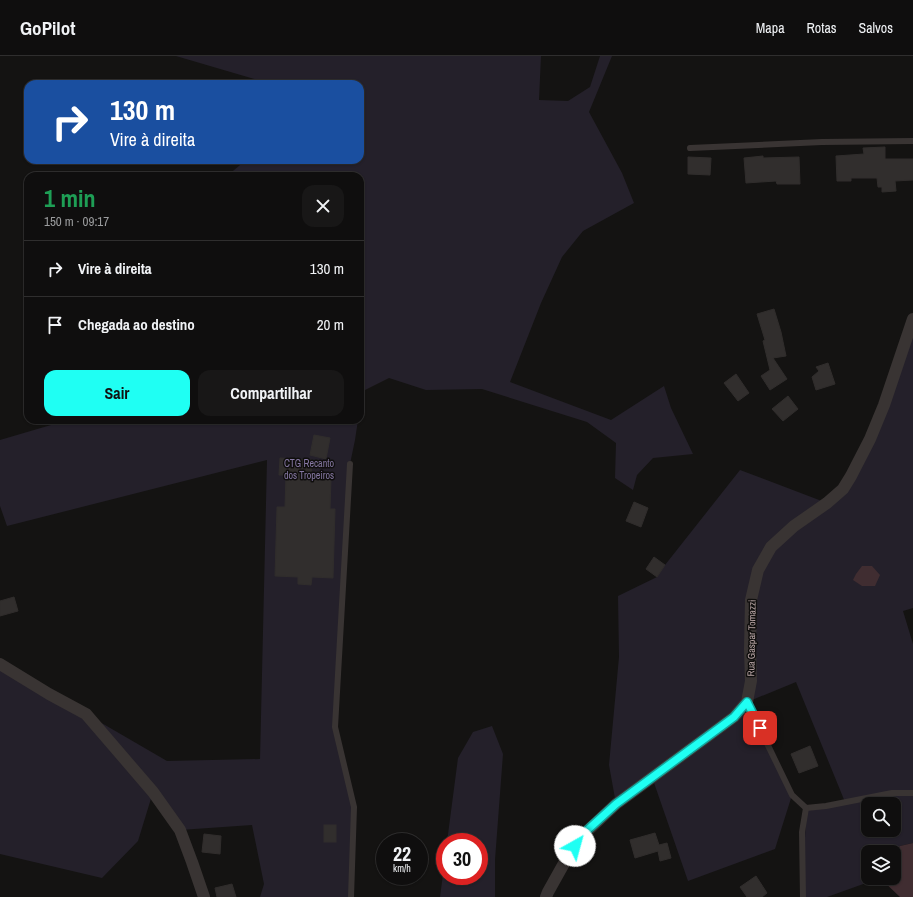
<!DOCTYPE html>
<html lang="pt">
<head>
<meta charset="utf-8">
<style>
  body { margin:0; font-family:"Archivo Narrow",sans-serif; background:#181717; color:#f1f3f6; height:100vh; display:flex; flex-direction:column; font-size:15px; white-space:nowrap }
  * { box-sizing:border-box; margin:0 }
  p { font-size:13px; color:#9b9c9e }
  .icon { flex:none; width:22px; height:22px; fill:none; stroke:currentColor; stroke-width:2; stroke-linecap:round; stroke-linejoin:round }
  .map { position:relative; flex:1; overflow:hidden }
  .side { position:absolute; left:24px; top:116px; width:340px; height:252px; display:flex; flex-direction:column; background:#0f0e0e; border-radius:12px; box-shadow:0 1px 3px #0004,0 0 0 1px #2f2e2e }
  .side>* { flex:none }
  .top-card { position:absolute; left:24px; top:24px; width:340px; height:84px; border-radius:12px; box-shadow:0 1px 3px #0004,0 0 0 1px #2f2e2e; background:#1a4fa0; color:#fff; overflow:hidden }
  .tools { position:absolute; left:861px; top:741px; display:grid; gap:8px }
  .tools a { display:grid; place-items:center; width:40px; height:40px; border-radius:8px; background:#0f0e0e; box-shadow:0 1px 3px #0004,0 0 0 1px #2f2e2e; font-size:20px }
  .speed { position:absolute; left:376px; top:777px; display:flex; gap:8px; font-size:20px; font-weight:700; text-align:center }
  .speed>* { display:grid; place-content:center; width:52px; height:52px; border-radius:50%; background:#0f0e0e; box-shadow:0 1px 3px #0004,0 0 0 1px #2f2e2e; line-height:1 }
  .speed small { font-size:10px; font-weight:400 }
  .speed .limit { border:6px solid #d22; background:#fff; color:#111 }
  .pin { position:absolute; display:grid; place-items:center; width:34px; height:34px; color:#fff; margin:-17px; border-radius:8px; box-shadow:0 2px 6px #0006 }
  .me { position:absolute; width:44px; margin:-22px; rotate:38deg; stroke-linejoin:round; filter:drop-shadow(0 0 3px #0008) }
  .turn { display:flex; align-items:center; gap:14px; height:84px; padding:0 20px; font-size:18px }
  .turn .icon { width:52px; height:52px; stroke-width:2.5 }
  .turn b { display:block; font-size:28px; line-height:34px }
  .round { display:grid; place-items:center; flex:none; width:42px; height:42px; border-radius:12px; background:#181717 }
  .headline { display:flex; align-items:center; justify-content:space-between; height:68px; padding:0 20px }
  h1 { font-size:24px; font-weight:700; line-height:30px; color:#1e9e55 }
  .cta { display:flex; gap:8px; margin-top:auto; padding:8px 20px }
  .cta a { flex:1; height:46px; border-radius:12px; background:#1ffff3; color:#111; font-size:16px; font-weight:700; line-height:46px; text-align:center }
  .cta a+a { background:#181717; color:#f1f3f6 }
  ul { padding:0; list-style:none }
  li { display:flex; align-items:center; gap:12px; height:56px; padding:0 20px; border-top:1px solid #2f2e2e }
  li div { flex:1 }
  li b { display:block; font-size:15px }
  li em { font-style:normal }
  header { display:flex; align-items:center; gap:24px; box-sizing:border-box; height:56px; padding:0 20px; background:#0f0e0e; border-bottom:1px solid #2f2e2e }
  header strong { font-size:19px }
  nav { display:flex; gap:22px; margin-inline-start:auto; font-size:14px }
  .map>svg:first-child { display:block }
  .green { fill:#24202a; fill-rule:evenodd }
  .water { fill:#402d31 }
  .building { fill:#312e2d; stroke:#302d2c }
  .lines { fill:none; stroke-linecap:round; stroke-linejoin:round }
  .lane { stroke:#393433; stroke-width:6 }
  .street { stroke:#393433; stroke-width:12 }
  .route-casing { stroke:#14a69e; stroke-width:10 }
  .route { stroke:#1ffff3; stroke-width:7 }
  .labels { text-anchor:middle; stroke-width:3; stroke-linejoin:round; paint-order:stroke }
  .park-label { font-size:10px; fill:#8678a3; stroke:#0f0e0d }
  .street-label { font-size:10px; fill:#b6a3a3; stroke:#0f0e0d }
</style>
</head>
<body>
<header>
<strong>GoPilot</strong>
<nav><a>Mapa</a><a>Rotas</a><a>Salvos</a></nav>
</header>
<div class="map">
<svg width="913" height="841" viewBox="0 0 913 841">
  <rect width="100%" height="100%" fill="#141312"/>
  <!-- green -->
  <g class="green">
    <polygon points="176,0 541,0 539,44 568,45 590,31 600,0 612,0 589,56 622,117 634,147 583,175 562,201 541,247 510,326 611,364 664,330 671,352 693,398 653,402 637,419 633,434 615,422 616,387 587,366 482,333 426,334 389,322 361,336 360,347 360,120 227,120 246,104 360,104 360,28 271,28"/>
    <path d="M 913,263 L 913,552 L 903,555 L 913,588 L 913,787 L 900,790 L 892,796 L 868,796 L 868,822 L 880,822 L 827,841 L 803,841 L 806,752 L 845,746 L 796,626 L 747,646 L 792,739 L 775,793 L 688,825 L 652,721 L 616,748 L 609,709 L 619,601 L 618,540 L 657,521 L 665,509 L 740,414 L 827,447 L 851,420 ZM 868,748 L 894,748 L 894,774 L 868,774 Z"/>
    <polygon points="68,364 358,364 355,384 350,408 335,671 354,751 351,841 260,841 264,828 252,769 180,774 153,736 138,785 102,822 0,798 0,608 167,705 260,703 267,404 7,470 0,450 0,384"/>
    <polygon points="492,670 503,698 495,804 495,841 440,841 445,803 445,820 479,820 479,786 447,786 458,702 473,676"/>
  </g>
  <!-- water -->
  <g class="water">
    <polygon points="862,510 872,510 880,519 875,530 862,530 853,524 856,518"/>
    <polygon points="913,787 913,841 900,841 880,822 894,822 894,796 892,796 900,790"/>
  </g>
  <!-- building -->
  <g class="building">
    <polygon points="885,91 885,103 913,103 913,124 895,125 896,135 882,136 882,131 878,131 877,122 851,122 851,125 837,125 836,100 864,98 863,92"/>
    <polygon points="763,100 763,102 799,101 800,128 777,128 776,125 746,127 744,102"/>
    <polygon points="688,101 711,102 710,119 688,118"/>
    <polygon points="774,253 781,276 786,300 773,302 787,323 770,334 761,320 770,314 763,285 765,284 757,258"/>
    <polygon points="828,307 835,328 816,334 812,321 819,315 816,311"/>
    <polygon points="736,318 749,337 738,345 724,327"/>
    <polygon points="788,340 798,353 783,365 772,353"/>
    <polygon points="314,379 330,382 326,403 310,399"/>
    <polygon points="280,402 312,404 311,421 331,422 330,453 335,453 333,522 312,521 311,529 298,528 298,521 275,520 277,451 285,451 286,419 279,419"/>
    <polygon points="634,446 648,452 641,471 626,465"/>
    <polygon points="654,501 665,509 657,521 646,513"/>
    <polygon points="14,541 18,555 0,560 0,545"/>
    <polygon points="810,690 818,710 799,717 791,698"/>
    <rect x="324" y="769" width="12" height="17"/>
    <polygon points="655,777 659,789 667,787 671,802 660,805 658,795 635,802 630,784"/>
    <polygon points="204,778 221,780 220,798 202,796"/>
    <polygon points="756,820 767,837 762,841 747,841 740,831"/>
    <polygon points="232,828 236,841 217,841 215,832"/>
  </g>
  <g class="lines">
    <!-- lane -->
    <g class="lane">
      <polyline points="690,92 822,86 913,85"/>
      <polyline points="350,408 335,671 354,751 351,841"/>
      <polyline points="747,646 792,739 806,752 826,750 892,737 913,737"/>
      <polyline points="803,841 802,776 806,752"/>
    </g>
    <!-- street -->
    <g class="street">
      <polyline points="0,608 49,638 86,658 153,736 180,774 192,806 204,841"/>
      <polyline points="546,841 548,836 567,802 583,779 616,748 734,661 747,646 751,625 750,593 751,544 758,514 771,491 794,470 827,447 843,433 851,420 870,383 884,349 913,263"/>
    </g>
  </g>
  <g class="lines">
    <defs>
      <polyline id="route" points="575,790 583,778 616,748 734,661 747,646 760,672"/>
    </defs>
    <!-- route casing -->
    <use href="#route" class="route-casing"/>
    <!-- route -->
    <use href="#route" class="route"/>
  </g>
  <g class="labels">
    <!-- park labels -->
    <g class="park-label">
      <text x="309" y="411">CTG Recanto<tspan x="309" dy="12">dos Tropeiros</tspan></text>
    </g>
    <!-- street labels -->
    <g class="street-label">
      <text transform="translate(751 582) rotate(-89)" y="4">Rua Gaspar Tomazzi</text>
    </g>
  </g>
</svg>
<div class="tools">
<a><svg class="icon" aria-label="search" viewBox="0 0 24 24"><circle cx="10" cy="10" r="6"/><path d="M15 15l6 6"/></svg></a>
<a><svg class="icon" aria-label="layers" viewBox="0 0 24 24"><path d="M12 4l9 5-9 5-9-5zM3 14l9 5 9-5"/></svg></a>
</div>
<div class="speed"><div>22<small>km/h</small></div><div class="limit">30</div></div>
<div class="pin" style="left:760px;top:672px;background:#d93025"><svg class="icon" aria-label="arrive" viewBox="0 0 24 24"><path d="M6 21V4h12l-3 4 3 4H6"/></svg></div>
<svg class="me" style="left:575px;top:790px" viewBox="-20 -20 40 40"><circle r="19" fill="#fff"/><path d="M0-13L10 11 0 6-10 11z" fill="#1ffff3"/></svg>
<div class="top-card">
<div class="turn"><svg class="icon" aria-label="right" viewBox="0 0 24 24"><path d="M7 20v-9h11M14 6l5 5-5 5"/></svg><div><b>130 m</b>Vire à direita</div></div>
</div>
<section class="side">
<div class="headline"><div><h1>1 min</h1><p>150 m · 09:17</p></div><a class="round"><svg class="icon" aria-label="close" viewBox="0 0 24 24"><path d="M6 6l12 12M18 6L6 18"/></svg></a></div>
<ul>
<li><svg class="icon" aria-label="right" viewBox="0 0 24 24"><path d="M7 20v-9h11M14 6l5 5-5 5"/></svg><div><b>Vire à direita</b></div><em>130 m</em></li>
<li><svg class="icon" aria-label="arrive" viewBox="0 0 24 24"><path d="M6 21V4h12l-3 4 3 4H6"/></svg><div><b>Chegada ao destino</b></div><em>20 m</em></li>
</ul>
<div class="cta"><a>Sair</a><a>Compartilhar</a></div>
</section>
</div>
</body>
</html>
